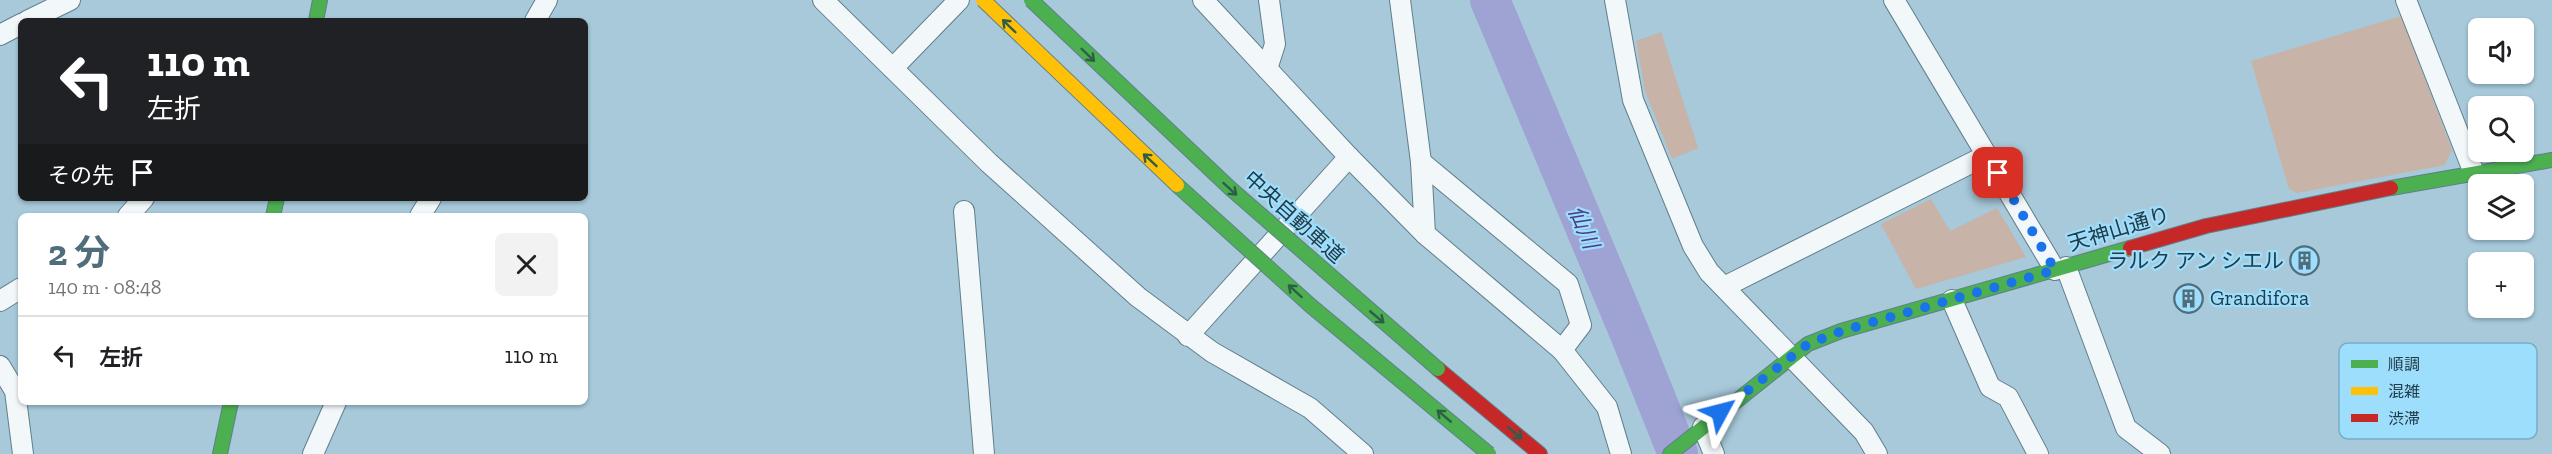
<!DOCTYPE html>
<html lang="ja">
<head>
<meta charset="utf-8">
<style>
  body { margin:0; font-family:"Zilla Slab","Noto Sans JP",serif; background:#f2f2f2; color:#202124; height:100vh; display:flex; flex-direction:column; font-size:22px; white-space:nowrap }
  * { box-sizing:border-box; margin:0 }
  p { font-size:20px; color:#757577 }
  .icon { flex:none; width:33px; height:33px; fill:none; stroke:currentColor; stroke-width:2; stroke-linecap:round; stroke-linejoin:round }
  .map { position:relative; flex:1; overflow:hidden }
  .sheet { position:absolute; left:18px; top:213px; width:570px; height:192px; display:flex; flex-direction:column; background:#fff; border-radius:9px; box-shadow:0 2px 4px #0004 }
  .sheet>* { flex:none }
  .hud { position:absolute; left:18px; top:18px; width:570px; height:183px; border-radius:9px; box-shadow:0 2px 4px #0004; background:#202124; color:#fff; overflow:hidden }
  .tools { position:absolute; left:2468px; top:18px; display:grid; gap:12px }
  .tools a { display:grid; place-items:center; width:66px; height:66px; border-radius:9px; background:#fff; box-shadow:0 2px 4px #0004; font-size:30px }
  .pin { position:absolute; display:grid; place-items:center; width:51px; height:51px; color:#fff; margin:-26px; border-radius:12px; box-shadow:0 3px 9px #0006 }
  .me { position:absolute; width:66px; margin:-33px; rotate:52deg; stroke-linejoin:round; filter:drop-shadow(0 0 4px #0008) }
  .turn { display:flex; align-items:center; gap:21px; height:126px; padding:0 30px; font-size:27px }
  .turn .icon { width:78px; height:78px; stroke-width:2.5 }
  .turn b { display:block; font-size:42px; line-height:51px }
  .then { display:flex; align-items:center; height:57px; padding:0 30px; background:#0003; gap:12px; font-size:22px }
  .round { display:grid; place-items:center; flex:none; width:63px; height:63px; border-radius:9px; background:#f2f2f2 }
  .head { display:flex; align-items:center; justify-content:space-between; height:102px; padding:0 30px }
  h1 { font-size:36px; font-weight:700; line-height:45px; color:#506d7b }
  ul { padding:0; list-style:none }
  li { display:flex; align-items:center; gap:18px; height:78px; padding:0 30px; border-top:2px solid #e0e0e0 }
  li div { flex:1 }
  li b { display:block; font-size:22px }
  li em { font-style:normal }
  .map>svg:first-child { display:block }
  .green { fill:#c7b3a7 }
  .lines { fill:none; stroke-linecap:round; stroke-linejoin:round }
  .river { stroke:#9fa3d4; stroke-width:40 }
  .street-casing { stroke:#617f8c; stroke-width:22 }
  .fast-casing { stroke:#617f8c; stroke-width:16 }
  .jam-casing { stroke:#617f8c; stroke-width:16 }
  .street { stroke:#f2f7f9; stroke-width:20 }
  .fast { stroke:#4caf50; stroke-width:14 }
  .jam { stroke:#c62828; stroke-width:14 }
  .fast-bridge-casing { stroke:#617f8c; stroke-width:16; stroke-linecap:butt }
  .slow-bridge-casing { stroke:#617f8c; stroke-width:16; stroke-linecap:butt }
  .fast-bridge { stroke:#4caf50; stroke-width:14 }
  .slow-bridge { stroke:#ffc107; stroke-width:14 }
  .oneway { stroke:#2e5e4a }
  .route { stroke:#1a73e8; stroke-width:10; stroke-dasharray:0 18 }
  .labels { text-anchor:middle; stroke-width:4.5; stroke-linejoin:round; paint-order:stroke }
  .street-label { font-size:21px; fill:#213b48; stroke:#9edefd }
  .poi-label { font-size:21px; fill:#213b48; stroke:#9edefd; text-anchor:end }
  .water-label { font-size:22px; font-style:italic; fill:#4d3d89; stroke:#9edefd }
  .key { fill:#9edefd; stroke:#78adc7; stroke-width:1.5 }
  .key-label { font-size:16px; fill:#213b48 }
</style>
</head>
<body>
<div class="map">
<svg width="2552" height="454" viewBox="0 0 2552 454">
  <rect width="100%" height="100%" fill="#a7c9da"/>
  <!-- green -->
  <g class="green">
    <polygon points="2401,16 2452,150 2445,165 2297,193 2289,189 2251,61"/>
    <polygon points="1661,32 1698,148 1672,159 1645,91 1636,41"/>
    <polygon points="1931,199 1950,231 1997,208 2026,257 1916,289 1881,224"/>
  </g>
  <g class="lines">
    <!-- river -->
    <polyline class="river" points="1490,0 1630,334 1678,454"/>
    <defs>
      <g id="street">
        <polyline points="823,0 989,163 1138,297 1212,352 1310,408 1363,454"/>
        <polyline points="1203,0 1349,157 1425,234 1562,350 1607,407 1621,454"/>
        <polyline points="1400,0 1421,162 1425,234"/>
        <polyline points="1615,0 1633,100 1693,246 1709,272 1864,432 1877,454"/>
        <polyline points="1894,0 2055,270"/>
        <polyline points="2406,0 2474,173"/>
        <polyline points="27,21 70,0"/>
        <polyline points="535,21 547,0"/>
        <polyline points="0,35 21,24"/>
        <polyline points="893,68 959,0"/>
        <polyline points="1267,69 1275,44 1269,0"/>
        <polyline points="1421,162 1568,284 1581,325 1562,350"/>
        <polyline points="964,211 984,454"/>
        <polyline points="128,216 144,198"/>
        <polyline points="420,216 431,198"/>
        <polyline points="2066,267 2126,428 2160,454"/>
        <polyline points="1724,287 1987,155"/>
        <polyline points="1952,300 1990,387 2008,397 2038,454"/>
        <polyline points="0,301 21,288"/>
        <polyline points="1188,336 1349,157"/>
        <polyline points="0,366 15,391 23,454"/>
        <polyline points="1703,427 1714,454"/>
        <polyline points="313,454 336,402"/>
      </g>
      <g id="fast">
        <polyline points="316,21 320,0"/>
        <polyline points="2391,188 2552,160"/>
        <polyline points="273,216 277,198"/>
        <polyline points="220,454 231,402"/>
        <polyline points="1670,454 1808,344 1841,331 2130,248"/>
      </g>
      <g id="jam">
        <polyline points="2130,248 2206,226 2391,188"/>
        <polyline points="1438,369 1540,454"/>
      </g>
    </defs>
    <!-- street casing -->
    <use href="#street" class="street-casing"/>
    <!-- fast casing -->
    <use href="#fast" class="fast-casing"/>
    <!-- jam casing -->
    <use href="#jam" class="jam-casing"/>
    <!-- street -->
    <use href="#street" class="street"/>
    <!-- fast -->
    <use href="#fast" class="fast"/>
    <!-- jam -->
    <use href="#jam" class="jam"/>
    <defs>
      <g id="fast-bridge">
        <polyline points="1031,0 1231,189 1438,369"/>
        <polyline points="1177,185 1311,306 1489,454"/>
      </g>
      <polyline id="slow-bridge" points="983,0 1177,185"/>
    </defs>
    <!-- fast-bridge casing -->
    <use href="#fast-bridge" class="fast-bridge-casing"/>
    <!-- slow-bridge casing -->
    <use href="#slow-bridge" class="slow-bridge-casing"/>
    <!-- fast-bridge -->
    <use href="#fast-bridge" class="fast-bridge"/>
    <!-- slow-bridge -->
    <use href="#slow-bridge" class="slow-bridge"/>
  </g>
  <!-- one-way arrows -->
  <defs><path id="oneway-shaft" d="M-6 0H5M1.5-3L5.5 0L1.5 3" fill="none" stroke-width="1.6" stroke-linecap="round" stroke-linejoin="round" transform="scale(1.5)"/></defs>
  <g class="oneway">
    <use href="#oneway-shaft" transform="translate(1009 26) rotate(-136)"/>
    <use href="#oneway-shaft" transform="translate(1088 55) rotate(44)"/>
    <use href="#oneway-shaft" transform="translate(1150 160) rotate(-137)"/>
    <use href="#oneway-shaft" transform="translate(1230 189) rotate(42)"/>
    <use href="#oneway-shaft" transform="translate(1295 291) rotate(-138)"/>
    <use href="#oneway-shaft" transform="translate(1377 317) rotate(40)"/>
    <use href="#oneway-shaft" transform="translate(1444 416) rotate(-140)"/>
    <use href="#oneway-shaft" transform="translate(1515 433) rotate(40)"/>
  </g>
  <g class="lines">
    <!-- route -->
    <polyline class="route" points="1720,412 1808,344 1842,331 2055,270 1998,173"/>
  </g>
  <!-- icons -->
  <defs>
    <symbol id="building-ring" viewBox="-11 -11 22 22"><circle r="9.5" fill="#9edefd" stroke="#506d7b" stroke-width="1.5"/><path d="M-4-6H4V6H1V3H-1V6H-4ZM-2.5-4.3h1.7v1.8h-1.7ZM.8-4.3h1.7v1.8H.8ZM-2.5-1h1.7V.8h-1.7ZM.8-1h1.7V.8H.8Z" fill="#506d7b"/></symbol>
  </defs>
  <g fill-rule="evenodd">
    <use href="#building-ring" x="2288" y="244" width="33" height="33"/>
    <use href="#building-ring" x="2172" y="282" width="33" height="33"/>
  </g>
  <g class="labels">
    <!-- street labels -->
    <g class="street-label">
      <text transform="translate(1294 217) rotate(42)" y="7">中央自動車道</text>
      <text transform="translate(2119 229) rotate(-17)" y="7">天神山通り</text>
    </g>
    <!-- poi labels -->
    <g class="poi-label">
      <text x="2284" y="268">ラルク アン シエル</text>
      <text x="2210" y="305" text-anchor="start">Grandifora</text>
    </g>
    <!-- water labels -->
    <g class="water-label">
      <text transform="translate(1584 227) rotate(67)" y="8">仙川</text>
    </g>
  </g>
  <!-- legend -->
  <rect x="2339" y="343" width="198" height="96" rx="9" class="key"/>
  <rect x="2351" y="360" width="27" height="8" fill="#4caf50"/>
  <rect x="2351" y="387" width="27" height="8" fill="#ffc107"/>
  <rect x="2351" y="414" width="27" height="8" fill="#c62828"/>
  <g class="key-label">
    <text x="2388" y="370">順調</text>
    <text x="2388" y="397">混雑</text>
    <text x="2388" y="424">渋滞</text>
  </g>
</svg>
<div class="tools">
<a><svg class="icon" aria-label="sound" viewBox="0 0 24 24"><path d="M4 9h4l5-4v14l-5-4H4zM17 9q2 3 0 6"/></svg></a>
<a><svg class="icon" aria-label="search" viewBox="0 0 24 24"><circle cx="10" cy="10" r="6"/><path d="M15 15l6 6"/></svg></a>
<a><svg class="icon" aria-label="layers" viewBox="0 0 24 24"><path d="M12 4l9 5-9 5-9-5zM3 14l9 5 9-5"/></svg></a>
<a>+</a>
</div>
<div class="pin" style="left:1998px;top:173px;background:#d93025"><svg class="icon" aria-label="arrive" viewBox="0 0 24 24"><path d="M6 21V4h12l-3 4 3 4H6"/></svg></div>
<svg class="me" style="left:1720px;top:412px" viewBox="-20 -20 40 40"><path d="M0-17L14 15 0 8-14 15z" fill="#1a73e8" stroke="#fff" stroke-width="4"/></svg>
<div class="hud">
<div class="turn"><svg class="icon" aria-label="left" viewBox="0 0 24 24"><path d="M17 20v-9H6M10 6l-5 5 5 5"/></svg><div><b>110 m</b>左折</div></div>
<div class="then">その先<svg class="icon" aria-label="arrive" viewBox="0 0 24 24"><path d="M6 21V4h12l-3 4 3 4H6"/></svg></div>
</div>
<section class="sheet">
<div class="head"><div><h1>2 分</h1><p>140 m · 08:48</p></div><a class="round"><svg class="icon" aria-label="close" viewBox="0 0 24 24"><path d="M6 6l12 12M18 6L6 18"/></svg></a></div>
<ul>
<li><svg class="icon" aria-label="left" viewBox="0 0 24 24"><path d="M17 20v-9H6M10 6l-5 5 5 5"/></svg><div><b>左折</b></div><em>110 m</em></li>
</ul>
</section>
</div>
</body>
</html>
